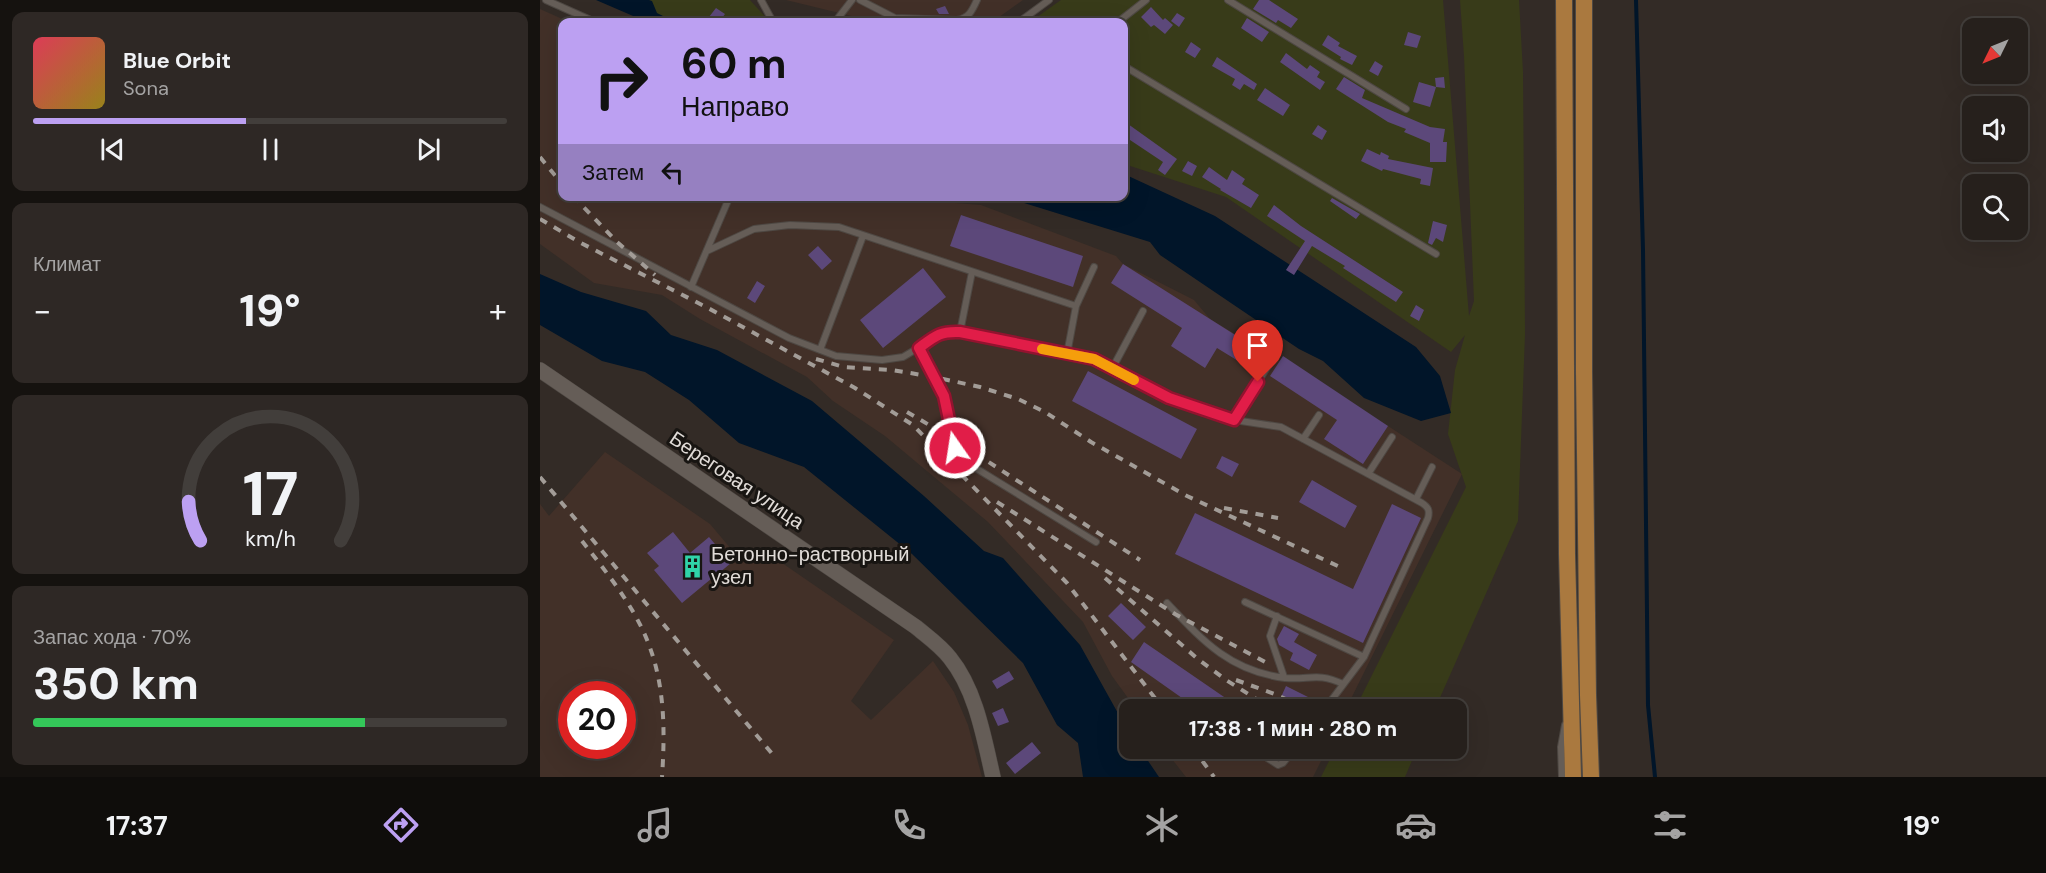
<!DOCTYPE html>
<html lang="ru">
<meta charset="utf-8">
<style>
body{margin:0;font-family:"DM Sans",sans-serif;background:#2e2825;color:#f1f3f6;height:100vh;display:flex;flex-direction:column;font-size:22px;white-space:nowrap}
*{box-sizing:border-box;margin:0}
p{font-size:20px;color:#a4a3a3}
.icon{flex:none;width:33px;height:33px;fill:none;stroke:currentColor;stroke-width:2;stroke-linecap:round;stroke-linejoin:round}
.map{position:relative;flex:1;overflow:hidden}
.side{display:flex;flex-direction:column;gap:12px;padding:12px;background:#15120f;width:540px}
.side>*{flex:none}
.hud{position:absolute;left:18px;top:18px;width:570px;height:183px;border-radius:12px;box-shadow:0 6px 24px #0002,0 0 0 2px #423e3b;background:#bca0f2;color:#111;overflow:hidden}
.needle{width:39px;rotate:227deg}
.tools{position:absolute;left:1422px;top:18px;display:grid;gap:12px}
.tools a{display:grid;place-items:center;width:66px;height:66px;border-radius:12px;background:#26201c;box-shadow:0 6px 24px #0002,0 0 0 2px #423e3b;font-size:30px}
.speed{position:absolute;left:18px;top:681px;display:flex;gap:12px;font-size:30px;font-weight:700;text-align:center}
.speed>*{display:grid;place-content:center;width:78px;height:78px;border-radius:50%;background:#26201c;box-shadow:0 6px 24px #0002,0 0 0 2px #423e3b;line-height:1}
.speed .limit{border:9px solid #d22;background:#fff;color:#111}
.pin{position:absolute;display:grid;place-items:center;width:51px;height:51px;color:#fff;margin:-62px -26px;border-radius:50% 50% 50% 0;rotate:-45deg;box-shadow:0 0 6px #0007}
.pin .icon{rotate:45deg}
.me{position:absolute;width:66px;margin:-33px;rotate:347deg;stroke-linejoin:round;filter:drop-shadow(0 0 4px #0008)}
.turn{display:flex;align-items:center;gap:21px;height:126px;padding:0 24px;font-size:27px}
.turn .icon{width:78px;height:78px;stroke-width:2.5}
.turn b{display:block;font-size:42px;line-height:51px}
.then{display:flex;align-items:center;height:57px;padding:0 24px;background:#0003;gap:12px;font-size:22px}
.big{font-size:45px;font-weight:700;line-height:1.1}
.side .tile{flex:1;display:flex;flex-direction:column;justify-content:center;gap:9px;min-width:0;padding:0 21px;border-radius:12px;background:#2e2825}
.side .dial{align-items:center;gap:0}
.dial svg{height:156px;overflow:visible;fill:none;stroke:#423e3b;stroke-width:7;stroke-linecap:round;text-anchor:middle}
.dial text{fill:#f1f3f6;stroke:none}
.song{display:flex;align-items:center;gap:18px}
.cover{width:72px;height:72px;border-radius:9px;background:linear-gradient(135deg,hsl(350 70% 55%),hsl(50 70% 35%))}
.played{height:6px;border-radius:3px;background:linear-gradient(90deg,#bca0f2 45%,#423e3b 45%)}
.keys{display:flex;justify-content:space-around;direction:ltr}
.heat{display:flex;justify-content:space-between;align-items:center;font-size:33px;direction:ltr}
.charge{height:9px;border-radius:4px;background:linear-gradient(90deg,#34c759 70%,#423e3b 0)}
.trip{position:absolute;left:579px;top:699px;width:348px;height:60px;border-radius:12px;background:#26201c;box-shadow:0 6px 24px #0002,0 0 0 2px #423e3b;font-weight:700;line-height:60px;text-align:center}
.menu{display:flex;height:96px;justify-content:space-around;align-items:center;background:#0f0d0b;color:#a4a3a3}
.menu .icon{width:42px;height:42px}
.menu .current{color:#bca0f2}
.menu b{font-size:27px;color:#f1f3f6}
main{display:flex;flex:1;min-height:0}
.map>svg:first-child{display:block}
</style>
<main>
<section class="side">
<div class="tile">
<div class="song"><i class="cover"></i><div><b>Blue Orbit</b><p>Sona</p></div></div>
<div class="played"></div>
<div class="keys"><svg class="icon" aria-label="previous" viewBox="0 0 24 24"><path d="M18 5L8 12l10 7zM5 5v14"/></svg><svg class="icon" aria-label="pause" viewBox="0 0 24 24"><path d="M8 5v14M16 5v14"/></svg><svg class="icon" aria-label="next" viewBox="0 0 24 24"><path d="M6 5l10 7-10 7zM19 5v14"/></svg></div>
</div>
<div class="tile"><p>Климат</p>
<div class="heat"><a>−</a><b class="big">19°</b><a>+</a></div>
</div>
<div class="tile dial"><svg viewBox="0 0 100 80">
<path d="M14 69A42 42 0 1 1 86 69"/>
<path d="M14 69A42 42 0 0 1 8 49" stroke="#bca0f2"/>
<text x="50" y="56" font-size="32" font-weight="700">17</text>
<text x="50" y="72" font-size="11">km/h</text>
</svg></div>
<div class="tile"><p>Запас хода · 70%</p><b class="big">350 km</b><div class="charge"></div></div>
</section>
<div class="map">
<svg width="1506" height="777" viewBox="0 0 1506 777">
<rect width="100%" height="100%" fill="#332b26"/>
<path fill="#423028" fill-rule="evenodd" d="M246 0H483L455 20 324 19Z
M0 9 29 22H22V196H356L364 199 441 205 576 256 583 264 654 300 670 319 848 426 922 474 806 709H596L572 676 543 622 448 522 345 436 293 401 267 377 160 319 122 295 54 283 0 244Z
M65 452 170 524 197 556 210 549 229 554 354 640 311 701 331 720 393 661 414 692 428 725 442 777H0V504L9 516ZM32 694H82V746H32Z
M624 749H787L773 777H646Z"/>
<path fill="#383b19" d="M86 0H210L230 22H131Z
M521 0H903L929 316 934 301 924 56 920 0H979L983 72 985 334 978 521 895 709H815L926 487 908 434 915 370 925 335 911 352 686 197 584 164V22H490Z
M795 749V748L877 749 865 777H781Z"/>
<path fill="#011529" d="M56 0H109L112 1 117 13 135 22H107Z
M584 174 675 216 876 347 900 376 911 413 881 421 824 398 783 361 759 349 620 255 610 242 465 197 584 196Z
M0 274 41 292 106 311 131 335 177 350 272 401 384 496 444 551 463 558 540 645 589 733 590 748 600 749 619 777H543L538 743 517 725 483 663 372 554 264 467 199 443 149 400 105 372 62 361 0 325Z"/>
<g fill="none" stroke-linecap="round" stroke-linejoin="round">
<path stroke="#011529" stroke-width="4" d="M1096 0 1103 250 1108 705 1115 777"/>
</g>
<path fill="#5c487a" d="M719 0H729L758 19 751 28 738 20 736 23 713 9Z
M405 6 409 14H399L396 9Z
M611 7 623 20 625 18 633 25 625 34 614 25 611 27 601 17Z
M176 8 185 14 179 22H165Z
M637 13 645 18 639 27 631 21Z
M707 18 729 32 722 42 701 28Z
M868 32 881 36 877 48 864 45Z
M788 35 800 43 798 46 817 56 812 65 800 59 801 57 782 45Z
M651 42 661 49 655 58 645 52Z
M746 53 767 69 770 65 780 72 777 77 785 82 780 90 740 62Z
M677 57 717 84 714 90 704 84 700 90 692 85 695 79 672 66Z
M835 61 843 66 838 76 829 71Z
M804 77 825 90 822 98 890 127 905 129 903 142H907L906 162H890V143L864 132 866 129 848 122 796 89Z
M904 77 905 88 896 87 890 107 873 102 879 82 896 87 895 78Z
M725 88 750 105 743 116 717 100Z
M588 124 637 159 625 175 618 170 623 162 584 136V130Z
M778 125 787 131 782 140 772 134Z
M827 149 840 155 841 152 849 156 848 159 893 168 890 186 880 184 881 179 843 169 842 171 821 161Z
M648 161 657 166 652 176 642 171Z
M669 167 687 180 692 170 705 179 702 184 719 195 711 208 680 190 681 189 662 177Z
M792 198 820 214 816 219 790 201Z
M734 205 761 226 863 292 856 302 803 268 805 266 772 246 754 275 746 270 765 241 727 216Z
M421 215 543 256 533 287 410 246Z
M893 221 907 225 903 242 896 238 892 245 888 243Z
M278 246 292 261 282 270 268 255Z
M583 264 719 350 708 367 677 348 665 368 631 346 642 328 571 283Z
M383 268 406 297 343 348 320 320Z
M217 281 225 286 215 303 207 298Z
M876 305 884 310 879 321 870 316Z
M743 356 848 426 823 464 784 439 797 420 730 376Z
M548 371 657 429 641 459 532 401Z
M682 456 699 464 692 477 676 468Z
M772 480 817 506 805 528 759 502Z
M852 504 881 518 823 643 635 554 655 513 813 589Z
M133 532 150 553 169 537 191 563 179 573 181 575 173 582 171 579 142 603 114 570 119 566 107 553Z
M581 603 606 627 593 640 568 616Z
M744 626 759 634 754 642 777 655 769 670 750 660 753 653 739 645 737 639Z
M604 642 687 699 680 710H659L591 662Z
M469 671 474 679 457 689 452 681Z
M746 686 770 698 764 710H745L737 706Z
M463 708 469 722 458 726 452 713Z
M492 742 501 753 475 774 466 763Z"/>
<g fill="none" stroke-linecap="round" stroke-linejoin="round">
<defs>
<path id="service" d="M6 0 55 22
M221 0 233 22
M320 0 355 18 417 20C429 18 432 11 437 0
M688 0 866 109
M295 22 312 0
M479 22 509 0
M578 22 606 0
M584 66 896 254
M0 207 249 338 296 356 342 360 363 357 405 332H420L554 359 629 398 694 420 741 427 882 503C888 507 890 510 888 518L824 657 784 710
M167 251 214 229 250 225 299 227 536 306
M151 287 190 196
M420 332 432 272
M379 348C387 363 396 378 403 394 414 420 405 443 429 464L556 542
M280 350 323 236
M527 354 536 306 554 267
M572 369 603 311
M694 420 730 363
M763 439 779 415
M828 474 852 437
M876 499 892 467
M705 602 824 657
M627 603C663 641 690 671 745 678 771 680 777 672 803 684
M737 616 730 636 744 677
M712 748 738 765 743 763 755 748
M1022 777 1021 747 1025 725"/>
<path id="tertiary" d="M0 370 376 627C388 637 401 646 410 658 436 690 444 738 453 777"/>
<path id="primary" d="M1024 0 1027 554 1033 777
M1044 0V371L1048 695 1051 777"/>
</defs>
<use href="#service" stroke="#4e4843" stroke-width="8"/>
<use href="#tertiary" stroke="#4e4843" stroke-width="16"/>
<use href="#primary" stroke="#4e4843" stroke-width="18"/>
<use href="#service" stroke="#655d57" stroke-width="6"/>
<use href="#tertiary" stroke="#655d57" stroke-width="15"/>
<use href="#primary" stroke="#aa793f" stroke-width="16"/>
<path stroke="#a29c97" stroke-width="4" stroke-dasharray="8 8" stroke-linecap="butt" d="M0 157 22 184
M33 196 76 241 115 275
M0 219 41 243 168 308 315 388 373 425 527 583 624 710
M276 359 304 367 352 370 394 377 440 387 478 399 505 412 551 442 647 496 802 568
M367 412 413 439 600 560
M0 477 234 756
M457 502 635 614 727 663
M684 508 738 518
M42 541C67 573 95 607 109 645 125 687 125 733 122 777
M565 578 659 660 686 680 734 710
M696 680 737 695 762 707
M653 748 674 777"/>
</g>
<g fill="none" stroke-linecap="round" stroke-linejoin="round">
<defs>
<path id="route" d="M415 448 404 396 379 348C395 336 400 331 420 332L554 359 629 398 694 420 718 382"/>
</defs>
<use href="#route" stroke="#92132f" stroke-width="15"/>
<use href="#route" stroke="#e11d48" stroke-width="10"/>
<path stroke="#f59e0b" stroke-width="10" d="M502 349 554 359 594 380"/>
</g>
<defs>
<symbol id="building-bare" viewBox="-9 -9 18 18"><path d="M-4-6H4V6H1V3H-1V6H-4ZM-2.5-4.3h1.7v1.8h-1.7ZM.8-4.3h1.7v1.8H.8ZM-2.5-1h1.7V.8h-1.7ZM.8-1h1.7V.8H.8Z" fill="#30d4a9" stroke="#181512" stroke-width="2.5" paint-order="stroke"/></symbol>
</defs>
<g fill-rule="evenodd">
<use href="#building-bare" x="136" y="550" width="33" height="33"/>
</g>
<g text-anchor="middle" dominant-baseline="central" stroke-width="6" stroke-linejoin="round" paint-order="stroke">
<g font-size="20" fill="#e1dcd8" stroke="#181512">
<text transform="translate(197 480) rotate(34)">Береговая улица</text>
</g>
<g font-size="20" fill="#e1dcd8" stroke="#181512" text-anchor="start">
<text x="171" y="554">Бетонно-растворный<tspan x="171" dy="23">узел</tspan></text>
</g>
</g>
</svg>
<div class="tools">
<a><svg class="needle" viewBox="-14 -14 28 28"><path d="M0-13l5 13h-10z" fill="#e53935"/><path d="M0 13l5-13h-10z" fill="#a4a3a3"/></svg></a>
<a><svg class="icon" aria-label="sound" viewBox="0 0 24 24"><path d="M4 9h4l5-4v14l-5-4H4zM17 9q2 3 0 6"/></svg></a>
<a><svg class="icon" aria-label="search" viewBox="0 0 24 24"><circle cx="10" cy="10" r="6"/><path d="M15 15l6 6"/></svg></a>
</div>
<div class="speed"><div class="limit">20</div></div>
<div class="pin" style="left:718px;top:382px;background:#d93025"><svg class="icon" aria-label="arrive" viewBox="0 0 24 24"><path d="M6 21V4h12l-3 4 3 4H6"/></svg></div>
<svg class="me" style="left:415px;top:448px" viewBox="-20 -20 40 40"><circle r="17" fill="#e11d48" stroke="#fff" stroke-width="3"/><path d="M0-11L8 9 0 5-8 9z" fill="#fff"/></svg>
<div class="trip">17:38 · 1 мин · 280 m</div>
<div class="hud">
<div class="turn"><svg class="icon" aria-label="right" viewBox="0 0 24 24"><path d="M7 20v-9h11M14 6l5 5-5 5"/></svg><div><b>60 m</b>Направо</div></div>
<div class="then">Затем<svg class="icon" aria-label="left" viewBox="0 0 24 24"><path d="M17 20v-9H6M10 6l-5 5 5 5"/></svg></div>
</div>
</div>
</main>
<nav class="menu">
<b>17:37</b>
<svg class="icon current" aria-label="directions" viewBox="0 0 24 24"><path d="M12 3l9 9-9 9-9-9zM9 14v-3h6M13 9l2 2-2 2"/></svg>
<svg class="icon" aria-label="music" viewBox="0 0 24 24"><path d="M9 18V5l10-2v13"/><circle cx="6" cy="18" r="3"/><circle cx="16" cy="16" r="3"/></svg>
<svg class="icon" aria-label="phone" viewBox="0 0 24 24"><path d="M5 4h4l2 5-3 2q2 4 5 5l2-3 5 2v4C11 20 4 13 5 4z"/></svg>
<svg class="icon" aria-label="climate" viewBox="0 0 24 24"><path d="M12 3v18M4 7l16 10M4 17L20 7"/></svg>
<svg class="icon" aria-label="car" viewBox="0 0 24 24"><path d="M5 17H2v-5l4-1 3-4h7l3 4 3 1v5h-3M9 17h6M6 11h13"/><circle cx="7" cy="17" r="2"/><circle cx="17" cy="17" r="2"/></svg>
<svg class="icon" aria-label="filters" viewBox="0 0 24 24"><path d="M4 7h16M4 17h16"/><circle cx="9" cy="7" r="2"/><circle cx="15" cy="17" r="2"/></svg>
<b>19°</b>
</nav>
